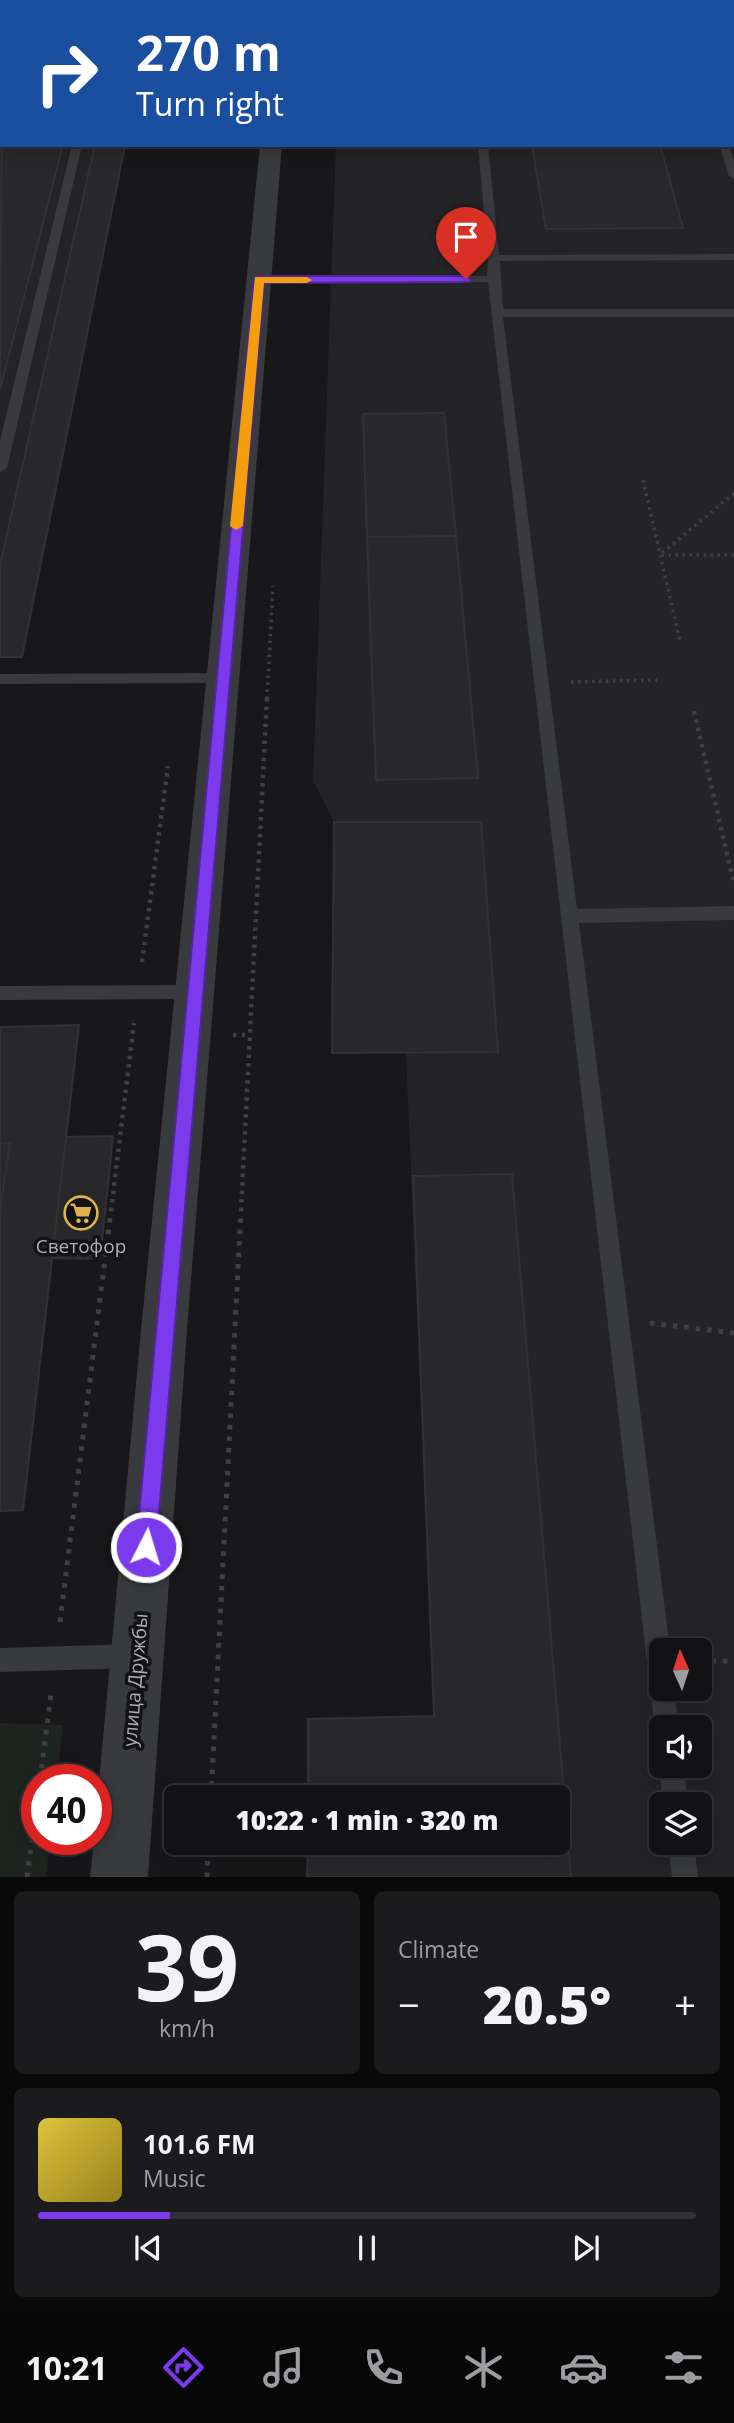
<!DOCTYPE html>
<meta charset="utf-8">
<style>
body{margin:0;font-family:"Open Sans",sans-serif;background:#1b1a1c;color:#f1f3f6;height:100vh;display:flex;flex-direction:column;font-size:26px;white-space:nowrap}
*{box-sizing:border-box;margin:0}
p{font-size:23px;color:#9c9da0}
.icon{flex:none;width:38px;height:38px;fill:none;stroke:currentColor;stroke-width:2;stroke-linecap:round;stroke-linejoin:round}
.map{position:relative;height:1877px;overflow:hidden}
.sheet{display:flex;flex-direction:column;gap:14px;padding:14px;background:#0a090a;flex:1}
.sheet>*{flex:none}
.guide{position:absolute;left:0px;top:0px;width:735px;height:147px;box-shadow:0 4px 18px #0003,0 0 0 2px #313133;background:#1a4fa0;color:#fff;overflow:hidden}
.needle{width:46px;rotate:357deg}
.controls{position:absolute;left:649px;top:1638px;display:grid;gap:14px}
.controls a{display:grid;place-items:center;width:63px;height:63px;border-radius:10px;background:#121113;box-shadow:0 4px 18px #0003,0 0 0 2px #313133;font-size:35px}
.speed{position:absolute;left:21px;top:1764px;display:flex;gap:14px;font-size:35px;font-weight:700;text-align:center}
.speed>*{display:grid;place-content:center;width:91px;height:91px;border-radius:50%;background:#121113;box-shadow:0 4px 18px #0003,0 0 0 2px #313133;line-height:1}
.speed .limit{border:10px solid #d22;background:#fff;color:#111}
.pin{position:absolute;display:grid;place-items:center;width:60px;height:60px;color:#fff;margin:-72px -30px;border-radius:50% 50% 50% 0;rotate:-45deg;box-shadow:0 0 7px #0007}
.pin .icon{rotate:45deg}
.me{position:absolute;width:77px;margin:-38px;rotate:5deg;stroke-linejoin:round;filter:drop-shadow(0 0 5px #0008)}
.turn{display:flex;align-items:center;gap:24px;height:147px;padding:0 21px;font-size:32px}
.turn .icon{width:91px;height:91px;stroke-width:2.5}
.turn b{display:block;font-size:49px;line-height:60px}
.big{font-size:52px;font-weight:800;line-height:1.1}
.sheet .widget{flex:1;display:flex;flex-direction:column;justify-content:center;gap:10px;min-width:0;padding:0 24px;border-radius:10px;background:#1b1a1c}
.sheet .dial{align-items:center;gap:0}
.dial b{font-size:91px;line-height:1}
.song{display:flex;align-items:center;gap:21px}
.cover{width:84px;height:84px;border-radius:10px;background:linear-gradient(135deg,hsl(50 70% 55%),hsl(50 70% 35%))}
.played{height:7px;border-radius:4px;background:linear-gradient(90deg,#7c3aed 20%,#313133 20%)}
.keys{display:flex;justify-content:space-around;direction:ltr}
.heat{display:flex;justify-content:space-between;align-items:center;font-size:38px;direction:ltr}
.sheet .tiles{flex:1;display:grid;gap:14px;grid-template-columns:1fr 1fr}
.widget:last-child{grid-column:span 2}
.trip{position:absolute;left:164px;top:1785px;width:406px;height:70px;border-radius:10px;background:#121113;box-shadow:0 4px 18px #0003,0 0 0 2px #313133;font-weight:800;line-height:70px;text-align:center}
.tab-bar{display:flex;height:112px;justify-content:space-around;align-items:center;background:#070708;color:#9c9da0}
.tab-bar .icon{width:49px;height:49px}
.tab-bar .active{color:#7c3aed}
.tab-bar b{font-size:32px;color:#f1f3f6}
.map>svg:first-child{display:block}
</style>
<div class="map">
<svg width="734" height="1877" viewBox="0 0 734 1877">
<rect width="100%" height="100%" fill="#181719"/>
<path fill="#242426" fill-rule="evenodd" d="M0 0H155L2 2V145H125L22 657H0Z
M341 0H734V1877H307L308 1843H558V1797H308V1719L434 1716 406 1053H332L334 822 313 781 336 145H733V2ZM662 1650H700V1689H662ZM662 1727H700V1766H662ZM662 1804H700V1843H662Z"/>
<path fill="#1e241f" d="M0 1723 63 1725 57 1780H37V1839H50L46 1877H0Z"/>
<path fill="#28282a" stroke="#323235" stroke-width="2" d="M30 0H100L30 2Z
M536 0H602L603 2H536Z
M2 88V145H63L0 390Z
M95 145H125L22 657H0V565Z
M532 145H660L683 228 546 229Z
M444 413 456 536 367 537 363 414Z
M456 536 478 778 376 780 367 537Z
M334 822H481L498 1052 332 1053Z
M79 1025 23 1510 0 1511V1211L10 1143H0V1027Z
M113 1136 100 1259 52 1258 66 1137Z
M0 1143H10L0 1211Z
M512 1174 571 1877H307L308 1843H558V1797H308V1719L434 1716 413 1176Z"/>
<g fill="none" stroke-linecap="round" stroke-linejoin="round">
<path stroke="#3f4045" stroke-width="3.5" stroke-dasharray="2.5 4.5" stroke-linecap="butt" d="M643 480 680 641
M734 493 660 555H734
M571 682 661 680
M267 699 273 586"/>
<path stroke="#3f4045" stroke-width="4.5" stroke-dasharray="3.5 5" stroke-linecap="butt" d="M694 711 734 884
M142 962 168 766
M233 1035H250
M111 1211 134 1023
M241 1211 267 697"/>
<path stroke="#3f4045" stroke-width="5" stroke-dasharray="4.5 7" stroke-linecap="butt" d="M650 1323 734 1333
M60 1622 111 1210
M700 1661H734
M40 1780 51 1694
M211 1797 241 1210
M27 1877 37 1803
M207 1877 208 1843"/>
<path fill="#393a3e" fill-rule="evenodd" d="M12 0H22V2H12Z
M106 0H116V2H106Z
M465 0H475V2H465Z
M673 0H683V2H673Z
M2 44V54L0 55V45Z
M72 145H82L7 468 0 472V441Z
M478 145H488L499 255 734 254V260L500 261 503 309H734V317H503L577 909 734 906V920L579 923 670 1650H662V1689H674L679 1727H662V1737L655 1727 650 1689 488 282H259L253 279 259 276H487L488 258Z
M719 145H729L734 160V179L729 176Z
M223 673 231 678 223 683 0 684V674Z
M194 985 200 987 203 992 200 997 194 999 0 1000V986Z
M134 1644 142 1648 146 1656 142 1664 134 1668 0 1672V1648Z
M662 1759V1766H683L689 1804H663L659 1766Z
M668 1843H694L698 1877H672Z"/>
<path fill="#393a3e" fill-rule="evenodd" d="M274 0H294V2H274Z
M260 145H282L187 1330 148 1877H90L94 1839H96V1814L141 1330Z"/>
</g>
<path fill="#7c3aed" stroke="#51269a" stroke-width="2" d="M466 276 471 279 470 282 264 283 156 1547 153 1554 146 1557 139 1554 136 1547 254 279 259 276Z"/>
<path fill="#f59e0b" d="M255 277H307L312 280 307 283H264L243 526 236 530 230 526Z"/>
<defs>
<symbol id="supermarket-ring" viewBox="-11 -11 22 22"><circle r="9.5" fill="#131214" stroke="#e0b249" stroke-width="1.5"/><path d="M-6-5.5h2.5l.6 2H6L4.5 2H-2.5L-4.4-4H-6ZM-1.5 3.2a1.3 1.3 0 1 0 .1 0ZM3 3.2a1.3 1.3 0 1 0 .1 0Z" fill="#e0b249"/></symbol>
</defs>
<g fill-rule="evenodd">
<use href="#supermarket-ring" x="62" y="1194" width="38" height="38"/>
</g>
<g text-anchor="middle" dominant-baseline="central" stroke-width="7" stroke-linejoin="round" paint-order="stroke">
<g font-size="19" fill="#abafb8" stroke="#131214">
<text x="81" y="1246">Светофор</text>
</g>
<g font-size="19" fill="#abafb8" stroke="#131214">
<text transform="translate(135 1680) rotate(-85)">улица Дружбы</text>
</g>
</g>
</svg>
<div class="controls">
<a><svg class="needle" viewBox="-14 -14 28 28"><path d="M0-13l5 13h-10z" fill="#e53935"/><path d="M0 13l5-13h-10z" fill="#9c9da0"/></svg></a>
<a><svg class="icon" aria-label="sound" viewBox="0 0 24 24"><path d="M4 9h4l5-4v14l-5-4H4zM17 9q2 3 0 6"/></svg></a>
<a><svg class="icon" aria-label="layers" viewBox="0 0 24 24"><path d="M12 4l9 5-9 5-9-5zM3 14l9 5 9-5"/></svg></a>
</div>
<div class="speed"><div class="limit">40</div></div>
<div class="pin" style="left:466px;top:279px;background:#d93025"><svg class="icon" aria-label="arrive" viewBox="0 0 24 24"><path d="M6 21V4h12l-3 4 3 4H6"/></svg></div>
<svg class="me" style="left:146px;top:1547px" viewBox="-20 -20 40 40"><circle r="17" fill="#7c3aed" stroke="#fff" stroke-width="3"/><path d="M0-11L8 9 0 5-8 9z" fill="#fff"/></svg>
<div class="trip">10:22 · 1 min · 320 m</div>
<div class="guide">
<div class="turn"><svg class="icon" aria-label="right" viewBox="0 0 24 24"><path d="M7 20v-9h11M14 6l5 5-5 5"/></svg><div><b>270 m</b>Turn right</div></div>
</div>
</div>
<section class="sheet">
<div class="tiles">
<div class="widget dial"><b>39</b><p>km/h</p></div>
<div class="widget"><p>Climate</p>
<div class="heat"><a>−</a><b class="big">20.5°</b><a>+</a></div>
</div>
<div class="widget">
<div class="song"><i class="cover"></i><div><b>101.6 FM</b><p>Music</p></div></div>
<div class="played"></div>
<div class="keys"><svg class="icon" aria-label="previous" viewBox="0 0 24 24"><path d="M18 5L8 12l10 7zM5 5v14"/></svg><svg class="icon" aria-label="pause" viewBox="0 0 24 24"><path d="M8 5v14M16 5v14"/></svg><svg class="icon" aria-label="next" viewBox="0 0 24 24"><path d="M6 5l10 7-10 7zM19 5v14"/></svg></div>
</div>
</div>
</section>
<nav class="tab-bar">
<b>10:21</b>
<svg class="icon active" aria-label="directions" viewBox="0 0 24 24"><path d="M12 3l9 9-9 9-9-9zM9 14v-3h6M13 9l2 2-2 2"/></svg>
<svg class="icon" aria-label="music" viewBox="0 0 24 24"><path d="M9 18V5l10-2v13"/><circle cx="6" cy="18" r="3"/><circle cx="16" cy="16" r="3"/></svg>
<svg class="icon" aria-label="phone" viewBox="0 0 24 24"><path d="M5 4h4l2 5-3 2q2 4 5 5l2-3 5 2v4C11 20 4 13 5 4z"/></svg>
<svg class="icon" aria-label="climate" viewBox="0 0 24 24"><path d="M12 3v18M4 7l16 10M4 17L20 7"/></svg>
<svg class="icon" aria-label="car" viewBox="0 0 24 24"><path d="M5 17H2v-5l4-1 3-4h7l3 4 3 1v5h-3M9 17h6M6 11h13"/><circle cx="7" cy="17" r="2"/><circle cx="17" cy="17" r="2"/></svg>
<svg class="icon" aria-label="filters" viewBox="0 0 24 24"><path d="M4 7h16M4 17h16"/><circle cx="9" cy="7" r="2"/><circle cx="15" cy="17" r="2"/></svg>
</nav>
